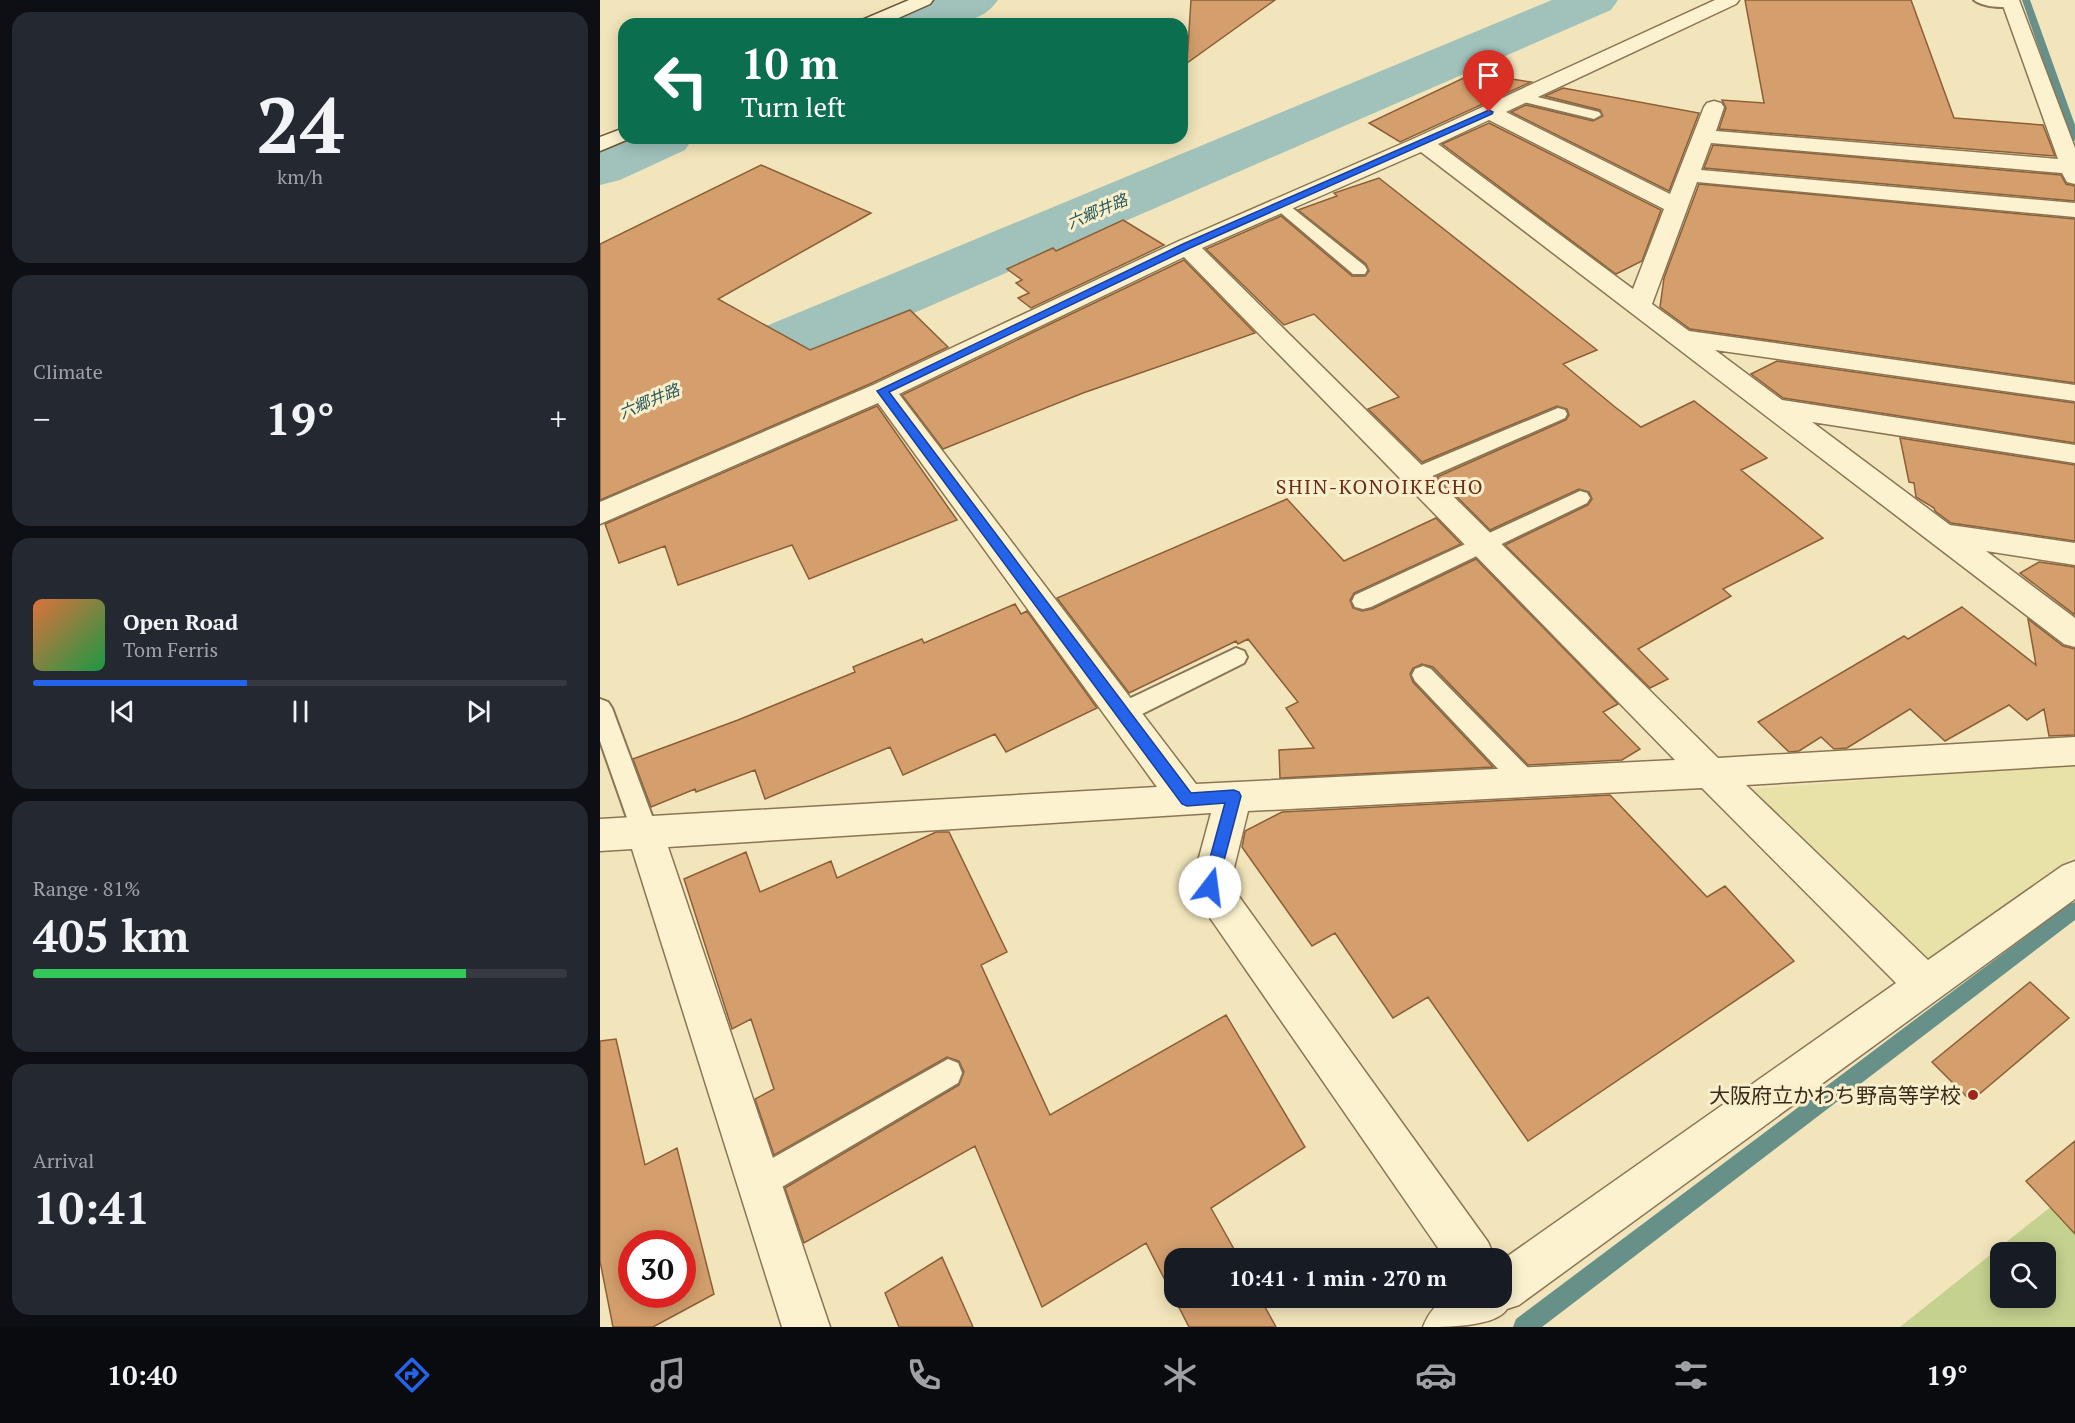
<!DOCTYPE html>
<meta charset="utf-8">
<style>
body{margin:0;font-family:"PT Serif","Noto Sans JP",serif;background:#242831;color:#f1f3f6;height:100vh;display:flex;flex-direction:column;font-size:22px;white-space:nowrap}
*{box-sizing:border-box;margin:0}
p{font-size:20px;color:#9ea1a6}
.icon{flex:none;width:33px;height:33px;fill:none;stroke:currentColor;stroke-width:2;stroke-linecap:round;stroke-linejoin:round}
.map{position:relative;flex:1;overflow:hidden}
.drawer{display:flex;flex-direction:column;gap:12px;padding:12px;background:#0d0f14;width:600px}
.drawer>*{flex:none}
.hud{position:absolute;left:18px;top:18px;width:570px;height:126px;border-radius:18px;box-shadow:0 3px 15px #0003;background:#0b6e4f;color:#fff;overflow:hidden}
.fabs{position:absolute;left:1390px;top:1242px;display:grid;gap:12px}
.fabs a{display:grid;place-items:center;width:66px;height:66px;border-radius:12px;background:#171b24;box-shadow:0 3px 15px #0003;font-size:30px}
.speed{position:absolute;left:18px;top:1230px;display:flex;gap:12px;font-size:30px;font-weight:700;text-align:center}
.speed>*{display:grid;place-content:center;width:78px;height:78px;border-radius:50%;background:#171b24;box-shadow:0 3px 15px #0003;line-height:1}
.speed .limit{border:9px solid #d22;background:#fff;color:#111}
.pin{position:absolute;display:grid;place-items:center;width:51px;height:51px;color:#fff;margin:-62px -26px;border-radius:50% 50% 50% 0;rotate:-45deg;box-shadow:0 0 6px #0007}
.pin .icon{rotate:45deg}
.me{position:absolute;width:66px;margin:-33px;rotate:15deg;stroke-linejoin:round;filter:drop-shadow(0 0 4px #0008)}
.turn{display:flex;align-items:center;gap:21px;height:126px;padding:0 24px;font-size:27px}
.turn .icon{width:78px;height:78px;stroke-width:2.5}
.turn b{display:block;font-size:42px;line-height:51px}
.big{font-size:45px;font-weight:800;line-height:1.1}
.drawer .card{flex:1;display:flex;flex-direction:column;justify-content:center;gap:9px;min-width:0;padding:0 21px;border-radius:18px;background:#242831}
.drawer .dial{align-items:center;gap:0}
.dial b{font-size:78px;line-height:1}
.song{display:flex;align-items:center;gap:18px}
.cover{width:72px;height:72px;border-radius:9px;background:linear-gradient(135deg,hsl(20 70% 55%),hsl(140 70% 35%))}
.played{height:6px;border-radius:3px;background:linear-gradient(90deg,#2563eb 40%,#363941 40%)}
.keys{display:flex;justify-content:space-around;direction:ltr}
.heat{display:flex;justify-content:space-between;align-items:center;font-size:33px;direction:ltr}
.charge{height:9px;border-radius:4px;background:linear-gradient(90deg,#34c759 81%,#363941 0)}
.trip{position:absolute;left:564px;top:1248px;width:348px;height:60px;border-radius:18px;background:#171b24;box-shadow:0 3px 15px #0003;font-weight:800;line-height:60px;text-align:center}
.menu{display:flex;height:96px;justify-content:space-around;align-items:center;background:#090b0e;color:#9ea1a6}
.menu .icon{width:42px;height:42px}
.menu .current{color:#2563eb}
.menu b{font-size:27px;color:#f1f3f6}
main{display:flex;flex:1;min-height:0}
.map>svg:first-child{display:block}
</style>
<main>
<section class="drawer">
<div class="card dial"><b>24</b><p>km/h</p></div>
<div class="card"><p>Climate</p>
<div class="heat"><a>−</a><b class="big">19°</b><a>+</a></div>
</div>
<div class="card">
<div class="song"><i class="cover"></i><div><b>Open Road</b><p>Tom Ferris</p></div></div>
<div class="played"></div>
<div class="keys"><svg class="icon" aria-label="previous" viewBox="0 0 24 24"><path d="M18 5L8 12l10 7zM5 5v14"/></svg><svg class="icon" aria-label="pause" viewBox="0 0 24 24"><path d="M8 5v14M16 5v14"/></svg><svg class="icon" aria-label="next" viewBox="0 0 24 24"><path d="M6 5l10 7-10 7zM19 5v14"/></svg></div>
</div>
<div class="card"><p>Range · 81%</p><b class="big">405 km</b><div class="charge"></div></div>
<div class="card"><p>Arrival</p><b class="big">10:41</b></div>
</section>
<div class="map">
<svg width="1475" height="1327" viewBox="0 0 1475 1327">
<rect width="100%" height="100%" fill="#f2e5bb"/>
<path fill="#e8e2a8" d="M1475 765V856L1326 962 1152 789Z"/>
<path fill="#c4d18f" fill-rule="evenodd" d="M1468 1193 1475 1200V1327H1300ZM1401 1252H1446V1298H1401Z"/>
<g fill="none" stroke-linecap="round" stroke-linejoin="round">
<path fill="#679089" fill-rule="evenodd" d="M1422 0H1430L1475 125V141L1470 138Z
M1475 902V920L942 1327H913L916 1319 1469 904Z"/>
<path fill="#a0c2bb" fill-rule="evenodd" d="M334 0H398C376 32 329 24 295 24L303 14Z
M952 0H1018L1011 10 26 438 0 445V395Z
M24 136V138H93L85 150 20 180 0 185V146Z"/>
</g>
<path fill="#d49f6d" stroke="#8c5f37" stroke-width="1.5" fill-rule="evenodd" d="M591 0H675L587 63Z
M1145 0H1311L1354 118 1443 125 1455 156 1119 129 1126 108 1122 100 1164 103Z
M874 73 931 82 800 142 769 123Z
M963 88 1099 113 1069 191 911 112 926 105 993 121 1003 116 1000 110 945 96Z
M889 123 1061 210 1042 261 1016 274 842 144Z
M1113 145 1461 175 1466 184 1475 186V201L1104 168Z
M161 165 271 213 118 299 210 350 310 310 348 347 272 383 0 500V244Z
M779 178 997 350 963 364 1015 407 1041 427 1094 401 1167 458 1141 470 1223 538 1123 589 1131 596 1038 649 1068 679 1050 688 905 545 988 505 992 499 989 492 979 489 890 530 837 477 966 420 969 415 967 409 957 406 822 462 768 409 799 397 714 314 684 325 606 249 681 216 752 276H765L769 271 766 264 698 210 737 196 734 193Z
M1099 184 1475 219V383L1090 329 1060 307 1064 278Z
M523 220 564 245 431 308 418 298 429 293 416 283 422 280 407 269 453 248 456 251Z
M584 260 655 333 483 393 343 449 302 395Z
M1177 361 1475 403V443L1183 398 1151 374Z
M277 406 357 520 209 579 192 545 78 585 65 546 19 563 5 524Z
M1300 438 1475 465V541L1351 523 1335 511 1334 508 1316 497 1314 483 1309 482Z
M687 499 744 561 836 518 861 544 754 593 750 600 753 608 762 611 772 609 876 559 1018 704 1003 712 1040 749 1022 760 928 765 833 667 822 664 813 668 810 674 813 682 893 767 680 778 679 750 714 748 686 708 698 702 648 639 638 644 636 641 529 693 457 598Z
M1439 562 1475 567V615L1420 573Z
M415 604 421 614 427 611 497 708 406 752 395 734 303 775 290 747 165 799 155 770 96 792 95 789 51 807 33 759 138 720 255 672 253 667 322 639 324 643Z
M1362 607 1436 665 1428 619 1463 646 1475 649V735L1449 736 1444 709 1427 720 1409 705 1345 741 1310 709 1247 748 1234 749 1221 737 1199 751 1189 752 1158 722 1304 636 1308 639Z
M1010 795 1107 897 1125 886 1194 961 928 1141 828 997 793 1018 735 933 712 946 642 847 645 831 682 812Z
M336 832H349L407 952 381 965 450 1115 626 1015 705 1147 611 1208 639 1258H574V1298H660L676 1327H589L546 1243 442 1307 375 1146 204 1243 185 1188 359 1085 364 1072 359 1061 347 1057 174 1155 155 1099 174 1089 151 1019 132 1029 84 879 146 852 160 892 231 861 237 878Z
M1430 982 1469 1018 1371 1101 1332 1062Z
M16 1039 45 1165 77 1148 114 1294 53 1327H13L0 1261V1041ZM32 1244H82V1294H32Z
M1475 1141V1234L1426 1181Z
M342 1257 373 1327H299L285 1293Z"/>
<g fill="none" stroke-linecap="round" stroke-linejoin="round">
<defs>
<path id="service" d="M1374 0H1414L1417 3C1409 10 1382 7 1374 0Z
M921 93 999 112 1001 115 994 119 916 100 914 97Z
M680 200 685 202 765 266 767 270 765 274H753L675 208 672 205Z
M958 408 965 410 967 414 965 418 821 481 814 483 807 481 804 476 807 471Z
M980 491 987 493 990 498 987 503 771 607 763 609 755 607 752 601 755 595Z
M636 648 644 651 647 657 644 663 530 720 522 722 514 720 510 713 514 706Z
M823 666 831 669 935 775 938 782 935 789 926 792 917 789 815 681 812 675 815 669Z
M0 699 8 702 12 708 58 832 54 840 45 843 36 840 32 832 0 741Z
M348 1059 358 1063 362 1073 358 1083 170 1194 159 1198 148 1194 144 1183 148 1172Z"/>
<path id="minor" d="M1115 0H1139L1136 4 906 112 1070 194 1104 107 1107 103 1114 101 1121 103 1124 107 1116 131 1458 159 1401 0H1419L1475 148V184L1467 182 1462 173 1111 143 1101 170 1475 203V217L1097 182 1052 304 1089 331 1475 385V401L1115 350 1182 400 1475 445V463L1212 422 1350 525 1475 543V565L1386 551 1475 618V647L1464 644 821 152 602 248 1118 758 1475 737V765L1146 785 1328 960 1462 866 1475 861V899L919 1305 907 1309C896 1327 846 1327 823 1327 839 1287 865 1298 902 1298V1260L1296 983 1102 788 648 811 630 884 888 1242 895 1258H845L597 899 591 887 611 813 68 847 230 1327H182L32 849 0 851V819L557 787 278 403 0 524V502L273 385 579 241 815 138ZM889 120 1064 209 1033 289 838 144ZM584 257 1075 760 596 784 299 394Z"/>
<path id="secondary" d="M309 0H333L330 4 285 24H260L262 20Z
M24 128V138H31L0 151V137Z"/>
</defs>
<use href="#service" stroke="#8b7554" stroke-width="4"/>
<use href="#minor" stroke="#8b7554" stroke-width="3"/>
<use href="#secondary" stroke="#6c5637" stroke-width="3"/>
<use href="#service" fill="#fcf2cf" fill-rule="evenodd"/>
<use href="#minor" fill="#fcf2cf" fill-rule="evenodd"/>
<use href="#secondary" fill="#fcf2cf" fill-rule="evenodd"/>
</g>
<path fill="#2563eb" stroke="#184099" stroke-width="1.5" d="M889 110 893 112 892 114 590 248 289 392 591 793 634 790 639 792 641 796 617 887 615 892 610 894 604 892 602 887 625 803 587 806 582 804 277 391 583 244Z"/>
<circle fill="#9f261e" stroke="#f9efcc" stroke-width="2" cx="1373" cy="1095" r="6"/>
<g text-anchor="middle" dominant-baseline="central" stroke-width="6" stroke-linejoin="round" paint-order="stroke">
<g font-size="16" font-style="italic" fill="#28595a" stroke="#f9efcc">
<text transform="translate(497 211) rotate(-23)">六郷井路</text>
<text transform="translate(49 401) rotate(-23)">六郷井路</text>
</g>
<g font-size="20" letter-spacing="1.5" fill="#692d15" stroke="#f9efcc">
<text x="780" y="486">SHIN-KONOIKECHO</text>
</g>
<g font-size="21" fill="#382b1a" stroke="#f9efcc" text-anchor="end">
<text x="1361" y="1095">大阪府立かわち野高等学校</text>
</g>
</g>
</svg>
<div class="fabs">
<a><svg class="icon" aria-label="search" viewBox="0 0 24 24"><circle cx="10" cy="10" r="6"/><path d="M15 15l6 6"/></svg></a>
</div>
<div class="speed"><div class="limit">30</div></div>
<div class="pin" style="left:889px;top:112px;background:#d93025"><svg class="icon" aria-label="arrive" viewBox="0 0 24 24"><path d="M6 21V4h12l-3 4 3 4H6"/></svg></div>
<svg class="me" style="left:610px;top:887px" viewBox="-20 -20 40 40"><circle r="19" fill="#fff"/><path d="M0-13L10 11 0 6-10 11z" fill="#2563eb"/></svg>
<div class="trip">10:41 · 1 min · 270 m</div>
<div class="hud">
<div class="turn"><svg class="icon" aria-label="left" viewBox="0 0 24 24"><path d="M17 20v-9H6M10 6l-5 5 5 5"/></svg><div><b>10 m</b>Turn left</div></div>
</div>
</div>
</main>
<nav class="menu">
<b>10:40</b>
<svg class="icon current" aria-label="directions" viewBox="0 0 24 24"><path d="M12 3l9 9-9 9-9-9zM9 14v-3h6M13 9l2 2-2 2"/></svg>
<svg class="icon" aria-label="music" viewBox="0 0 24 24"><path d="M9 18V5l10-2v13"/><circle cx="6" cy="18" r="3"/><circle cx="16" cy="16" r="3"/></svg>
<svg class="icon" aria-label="phone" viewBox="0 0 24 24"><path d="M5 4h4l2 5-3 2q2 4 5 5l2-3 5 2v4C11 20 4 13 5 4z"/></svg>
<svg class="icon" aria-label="climate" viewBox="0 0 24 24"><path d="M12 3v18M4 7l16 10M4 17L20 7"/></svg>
<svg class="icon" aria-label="car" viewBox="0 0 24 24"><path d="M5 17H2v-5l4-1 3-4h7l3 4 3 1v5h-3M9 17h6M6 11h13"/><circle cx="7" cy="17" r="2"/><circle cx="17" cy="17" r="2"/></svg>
<svg class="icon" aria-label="filters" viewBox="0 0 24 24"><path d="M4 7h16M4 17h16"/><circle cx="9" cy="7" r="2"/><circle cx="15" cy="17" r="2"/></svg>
<b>19°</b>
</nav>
